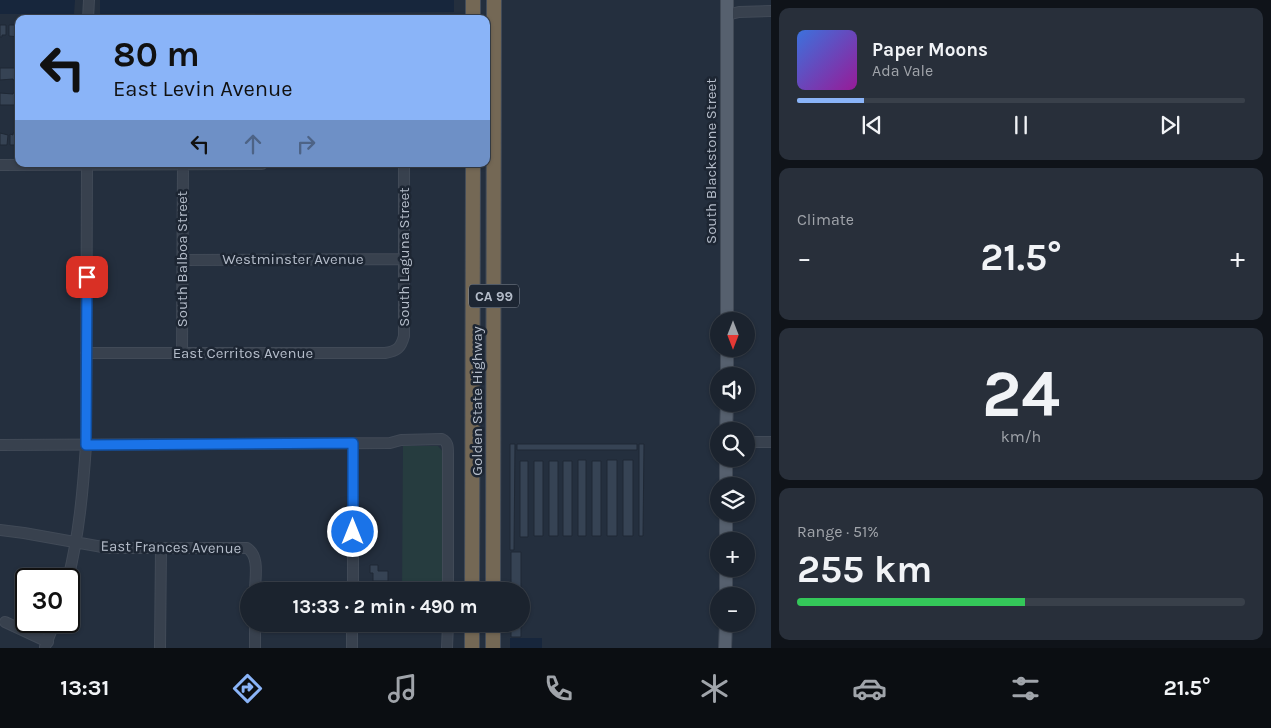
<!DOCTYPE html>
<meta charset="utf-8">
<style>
body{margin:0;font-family:Karla,sans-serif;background:#282f3a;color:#f1f3f6;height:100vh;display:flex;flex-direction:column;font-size:19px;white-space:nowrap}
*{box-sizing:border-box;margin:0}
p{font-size:16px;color:#a0a4aa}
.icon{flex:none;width:28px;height:28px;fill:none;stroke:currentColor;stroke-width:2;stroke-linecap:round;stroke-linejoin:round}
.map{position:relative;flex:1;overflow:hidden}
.sheet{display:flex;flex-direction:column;gap:8px;padding:8px;background:#0f1319;width:500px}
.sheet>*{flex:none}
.banner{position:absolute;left:15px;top:15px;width:475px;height:152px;border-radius:10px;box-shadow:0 1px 4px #0004,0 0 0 1px #39404a;background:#8ab4f8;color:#111;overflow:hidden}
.needle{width:32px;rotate:180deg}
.tools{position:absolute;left:710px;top:312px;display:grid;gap:10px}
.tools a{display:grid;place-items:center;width:45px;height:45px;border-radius:50%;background:#1b232e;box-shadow:0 1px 4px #0004,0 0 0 1px #39404a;font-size:25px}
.speed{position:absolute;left:15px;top:568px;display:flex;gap:10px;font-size:25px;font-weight:700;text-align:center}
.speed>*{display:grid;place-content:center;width:65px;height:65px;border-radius:50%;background:#1b232e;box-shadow:0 1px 4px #0004,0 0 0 1px #39404a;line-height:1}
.speed .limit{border:2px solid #111;border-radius:8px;background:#fff;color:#111}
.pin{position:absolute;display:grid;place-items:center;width:42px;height:42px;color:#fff;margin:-21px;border-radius:10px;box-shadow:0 2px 8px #0006}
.me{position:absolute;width:55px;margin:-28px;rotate:0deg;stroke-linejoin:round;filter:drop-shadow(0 0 4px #0008)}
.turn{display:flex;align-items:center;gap:18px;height:105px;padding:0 15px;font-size:22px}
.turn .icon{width:65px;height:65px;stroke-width:2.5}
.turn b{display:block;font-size:35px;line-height:42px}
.lanes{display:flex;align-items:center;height:48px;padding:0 15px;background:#0003;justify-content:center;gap:25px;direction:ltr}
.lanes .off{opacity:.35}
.big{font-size:38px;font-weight:700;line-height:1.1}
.sheet .widget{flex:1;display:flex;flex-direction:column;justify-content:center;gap:8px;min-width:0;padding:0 18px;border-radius:10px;background:#282f3a}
.sheet .dial{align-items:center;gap:0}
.dial b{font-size:65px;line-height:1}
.song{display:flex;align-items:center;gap:15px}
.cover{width:60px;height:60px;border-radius:8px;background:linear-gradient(135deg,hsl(220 70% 55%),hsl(300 70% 35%))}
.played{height:5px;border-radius:2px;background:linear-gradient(90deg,#8ab4f8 15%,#39404a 15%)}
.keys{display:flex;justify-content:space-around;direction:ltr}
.heat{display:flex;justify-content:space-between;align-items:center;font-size:28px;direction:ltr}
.charge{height:8px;border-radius:4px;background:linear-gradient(90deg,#34c759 51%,#39404a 0)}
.trip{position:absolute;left:240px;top:582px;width:290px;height:50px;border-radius:25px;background:#1b232e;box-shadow:0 1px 4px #0004,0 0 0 1px #39404a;font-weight:700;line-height:50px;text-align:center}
.tabs{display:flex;height:80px;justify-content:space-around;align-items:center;background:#0b0e12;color:#a0a4aa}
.tabs .icon{width:35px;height:35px}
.tabs .active{color:#8ab4f8}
.tabs b{font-size:22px;color:#f1f3f6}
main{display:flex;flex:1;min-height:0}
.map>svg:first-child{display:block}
</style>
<main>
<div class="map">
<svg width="771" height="648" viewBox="0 0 771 648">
<rect width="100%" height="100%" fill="#242f3e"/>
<path fill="#263c3f" d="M403 446H438L444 453 443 591H402Z"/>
<path fill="#17263c" d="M0 0H75L74 14H0Z
M100 0H454V12L100 14Z
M510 638H542V648H510Z"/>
<path fill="#364354" stroke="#1f2835" d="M0 25H6V35H2V37H0Z
M9 25H19V37L9 36Z
M0 68H19V80H13V79L0 80Z
M0 93 13 94V93H19V105H0Z
M0 133 8 135 7 145H0Z
M13 133H19V145H10V134L13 135Z
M510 444H515L514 550H510Z
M517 444H637V450H517Z
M639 444H644L643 536H639Z
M578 460H586V536H578Z
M607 460H617V536H607Z
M623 460H633V536H623Z
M520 461H528V537H520Z
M534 461H543V536H534Z
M549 461H558V536H549Z
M563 461H572V536H563Z
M592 461H601V536H592Z
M511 552H521V637H511V624H521V591H511Z
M370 565H378V571H388V581H373V573H370Z"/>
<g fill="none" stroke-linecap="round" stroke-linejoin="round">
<defs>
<path id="minor" d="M727 15 739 12 771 11
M88 19 89 0
M0 165 262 164
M182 260 403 259
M86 353H385C397 351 401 348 404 336V164
M182 353 183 164
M746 442H771
M0 445 390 443 401 440 442 439C448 442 448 447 448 453V591
M0 530 24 533 108 548H247C260 556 255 578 255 591
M68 579C79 535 83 490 86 445L87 164
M353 591V443
M5 622 48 642
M45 647 55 621
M160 648 161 549
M255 648V624
M352 648V624
M447 648 448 624"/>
<path id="major" d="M727 321V0
M727 376V349
M726 431 727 404
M726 486V459
M726 541V514
M726 596V569
M725 648 726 624"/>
<path id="highway" d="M473 19V0
M472 591 473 164
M493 591 494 0
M472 648V624
M493 648V624"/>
</defs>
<use href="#minor" stroke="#414a57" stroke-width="12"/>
<use href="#major" stroke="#414a57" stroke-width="14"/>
<use href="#highway" stroke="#434c59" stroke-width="16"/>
<use href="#minor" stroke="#38414e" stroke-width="10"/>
<use href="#major" stroke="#56606e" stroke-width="12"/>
<use href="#highway" stroke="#746855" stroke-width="14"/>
</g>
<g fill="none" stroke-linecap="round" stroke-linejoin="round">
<defs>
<path id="route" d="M87 277 86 445 353 443V532"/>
</defs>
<use href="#route" stroke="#114b97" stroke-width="12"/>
<use href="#route" stroke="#1a73e8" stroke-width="9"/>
</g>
<g text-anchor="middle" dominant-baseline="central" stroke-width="5" stroke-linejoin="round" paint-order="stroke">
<rect fill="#1d2633" stroke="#878f9c" stroke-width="1" x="469" y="284.5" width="50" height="23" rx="4"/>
<g font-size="14" font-weight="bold" fill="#b4bcc9">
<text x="494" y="296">CA 99</text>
</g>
<g font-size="15" fill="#b4bcc9" stroke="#1d2633">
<text transform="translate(711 161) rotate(-90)">South Blackstone Street</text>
<text transform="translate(404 257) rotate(-90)">South Laguna Street</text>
<text transform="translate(182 259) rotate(-90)">South Balboa Street</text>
<text x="293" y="259">Westminster Avenue</text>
<text x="243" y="353">East Cerritos Avenue</text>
<text transform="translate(477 401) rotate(-90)">Golden State Highway</text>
<text transform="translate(171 547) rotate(1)">East Frances Avenue</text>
</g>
</g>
</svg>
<div class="tools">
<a><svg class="needle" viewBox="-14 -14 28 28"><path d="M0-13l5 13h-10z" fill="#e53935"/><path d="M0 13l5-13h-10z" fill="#a0a4aa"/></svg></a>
<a><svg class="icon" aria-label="sound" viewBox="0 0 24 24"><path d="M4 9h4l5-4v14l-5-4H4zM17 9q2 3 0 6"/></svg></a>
<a><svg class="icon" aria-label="search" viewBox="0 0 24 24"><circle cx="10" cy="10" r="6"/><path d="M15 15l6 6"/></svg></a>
<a><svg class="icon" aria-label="layers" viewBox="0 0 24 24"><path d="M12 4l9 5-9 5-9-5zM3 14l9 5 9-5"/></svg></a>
<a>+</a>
<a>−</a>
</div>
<div class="speed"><div class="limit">30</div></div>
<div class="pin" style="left:87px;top:277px;background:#d93025"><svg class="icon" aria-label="arrive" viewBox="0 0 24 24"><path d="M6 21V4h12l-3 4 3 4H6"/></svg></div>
<svg class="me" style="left:353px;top:532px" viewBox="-20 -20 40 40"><circle r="17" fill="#1a73e8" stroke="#fff" stroke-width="3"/><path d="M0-11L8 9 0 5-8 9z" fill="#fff"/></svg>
<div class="trip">13:33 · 2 min · 490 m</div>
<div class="banner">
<div class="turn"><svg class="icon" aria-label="left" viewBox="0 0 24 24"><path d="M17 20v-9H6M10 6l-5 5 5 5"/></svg><div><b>80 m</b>East Levin Avenue</div></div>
<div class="lanes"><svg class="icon" aria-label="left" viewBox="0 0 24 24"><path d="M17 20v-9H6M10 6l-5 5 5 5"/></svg><svg class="icon off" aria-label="ahead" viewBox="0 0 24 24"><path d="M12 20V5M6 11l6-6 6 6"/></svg><svg class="icon off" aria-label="right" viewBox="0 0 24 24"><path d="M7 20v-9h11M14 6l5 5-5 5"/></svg></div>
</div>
</div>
<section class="sheet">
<div class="widget">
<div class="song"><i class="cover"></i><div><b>Paper Moons</b><p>Ada Vale</p></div></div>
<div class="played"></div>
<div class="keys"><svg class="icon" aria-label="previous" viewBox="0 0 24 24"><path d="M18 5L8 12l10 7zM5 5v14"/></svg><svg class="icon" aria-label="pause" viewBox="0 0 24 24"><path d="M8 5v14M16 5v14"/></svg><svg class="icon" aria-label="next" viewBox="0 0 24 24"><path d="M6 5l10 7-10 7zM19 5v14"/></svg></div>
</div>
<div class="widget"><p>Climate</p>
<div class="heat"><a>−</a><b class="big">21.5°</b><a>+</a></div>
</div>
<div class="widget dial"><b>24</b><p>km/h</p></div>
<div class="widget"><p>Range · 51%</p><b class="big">255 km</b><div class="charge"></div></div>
</section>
</main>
<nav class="tabs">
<b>13:31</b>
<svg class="icon active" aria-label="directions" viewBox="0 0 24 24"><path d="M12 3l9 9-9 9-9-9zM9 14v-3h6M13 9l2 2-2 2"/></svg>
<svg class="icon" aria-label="music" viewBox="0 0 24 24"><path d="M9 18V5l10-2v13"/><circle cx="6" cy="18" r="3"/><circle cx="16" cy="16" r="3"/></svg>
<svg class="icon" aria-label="phone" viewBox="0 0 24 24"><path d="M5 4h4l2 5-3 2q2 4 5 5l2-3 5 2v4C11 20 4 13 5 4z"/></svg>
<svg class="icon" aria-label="climate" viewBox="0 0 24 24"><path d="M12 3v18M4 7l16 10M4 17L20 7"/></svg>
<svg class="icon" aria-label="car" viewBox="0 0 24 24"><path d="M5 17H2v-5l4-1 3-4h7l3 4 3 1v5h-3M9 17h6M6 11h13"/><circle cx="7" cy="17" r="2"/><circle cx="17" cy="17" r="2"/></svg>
<svg class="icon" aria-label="filters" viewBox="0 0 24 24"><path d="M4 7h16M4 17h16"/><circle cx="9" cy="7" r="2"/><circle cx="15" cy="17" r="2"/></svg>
<b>21.5°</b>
</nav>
